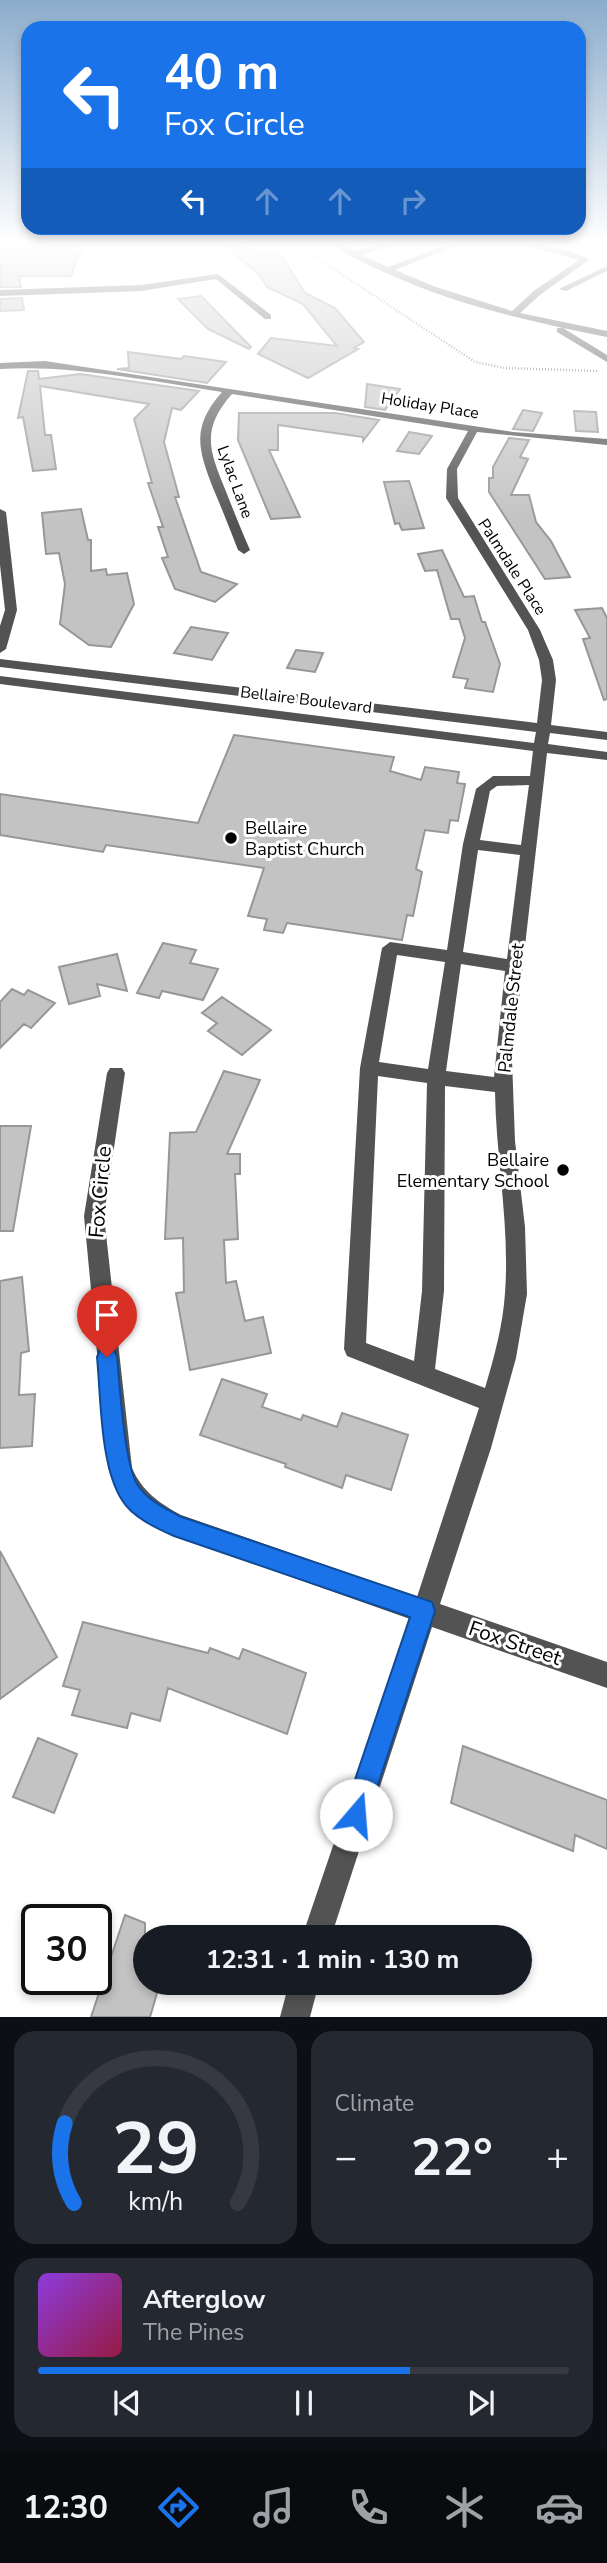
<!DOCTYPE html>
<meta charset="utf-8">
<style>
body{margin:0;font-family:"Nunito Sans",sans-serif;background:#242831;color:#f1f3f6;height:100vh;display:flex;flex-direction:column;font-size:26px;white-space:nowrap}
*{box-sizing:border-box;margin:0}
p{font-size:23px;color:#9ea1a6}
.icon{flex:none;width:38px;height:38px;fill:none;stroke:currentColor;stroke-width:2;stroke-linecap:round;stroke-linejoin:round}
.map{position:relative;height:2017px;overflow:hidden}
.details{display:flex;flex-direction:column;gap:14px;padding:14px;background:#0d0f14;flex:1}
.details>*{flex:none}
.hud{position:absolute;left:21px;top:21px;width:565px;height:214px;border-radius:21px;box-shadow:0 4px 10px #0003;background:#1a73e8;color:#fff;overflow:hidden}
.speed{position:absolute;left:21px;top:1904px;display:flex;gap:14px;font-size:35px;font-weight:700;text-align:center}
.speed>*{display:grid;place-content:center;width:91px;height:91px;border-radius:50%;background:#171b24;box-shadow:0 4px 10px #0003;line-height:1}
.speed .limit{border:4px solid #111;border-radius:10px;background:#fff;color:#111}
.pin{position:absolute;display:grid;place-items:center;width:60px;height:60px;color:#fff;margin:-72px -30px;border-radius:50% 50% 50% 0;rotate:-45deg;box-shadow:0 0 7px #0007}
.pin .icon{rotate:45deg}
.me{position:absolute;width:77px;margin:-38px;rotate:18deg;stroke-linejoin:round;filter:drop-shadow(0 0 5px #0008)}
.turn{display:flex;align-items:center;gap:24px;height:147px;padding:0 28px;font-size:32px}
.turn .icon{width:91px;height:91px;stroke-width:2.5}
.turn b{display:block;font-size:49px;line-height:60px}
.lanes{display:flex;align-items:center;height:66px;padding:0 28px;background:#0003;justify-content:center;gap:35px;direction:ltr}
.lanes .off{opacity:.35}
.big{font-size:52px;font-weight:700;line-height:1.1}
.details .tile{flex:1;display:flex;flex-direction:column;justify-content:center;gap:10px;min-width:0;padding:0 24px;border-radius:21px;background:#242831}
.details .dial{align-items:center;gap:0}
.dial svg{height:182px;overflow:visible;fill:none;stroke:#363941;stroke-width:7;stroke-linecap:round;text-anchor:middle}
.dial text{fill:#f1f3f6;stroke:none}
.song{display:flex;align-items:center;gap:21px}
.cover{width:84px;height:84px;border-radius:10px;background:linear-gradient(135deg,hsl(270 70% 55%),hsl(340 70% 35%))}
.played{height:7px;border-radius:4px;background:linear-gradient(90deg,#1a73e8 70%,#363941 70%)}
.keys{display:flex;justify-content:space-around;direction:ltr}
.heat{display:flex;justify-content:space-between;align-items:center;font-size:38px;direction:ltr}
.details .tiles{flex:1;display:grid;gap:14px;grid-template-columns:1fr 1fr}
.tile:last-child{grid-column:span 2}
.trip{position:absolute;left:133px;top:1925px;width:399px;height:70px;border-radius:35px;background:#171b24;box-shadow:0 4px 10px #0003;font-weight:700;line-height:70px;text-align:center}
.tabs{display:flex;height:112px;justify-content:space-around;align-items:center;background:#090b0e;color:#9ea1a6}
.tabs .icon{width:49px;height:49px}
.tabs .active{color:#1a73e8}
.tabs b{font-size:32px;color:#f1f3f6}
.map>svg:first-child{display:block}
</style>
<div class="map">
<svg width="607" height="2017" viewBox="0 0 607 2017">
<rect width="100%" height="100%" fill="#fff"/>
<path fill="#c3c3c3" stroke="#979797" stroke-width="2" d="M0 244H83L71 276H19L21 287H0Z
M224 244 281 255 305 293 335 308 364 342 354 348 358 349 308 378 258 354 271 338 337 346 303 304 267 287 260 276Z
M201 296 251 347 249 349 208 329 178 299Z
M22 298 24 310 0 311V299Z
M128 352 181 359 184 356 226 362 207 383 117 369 129 368Z
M28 371H38L39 379 80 374 199 391 181 410 172 408 164 442 179 497H175L201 572 237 584 215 602 175 589 162 558 168 557 158 527H163L148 483H152L134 419 149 404 40 386 45 435H51L56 469 33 471 23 417 18 418Z
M367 384 400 389 385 410 365 407Z
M523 410 542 413 533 431 513 429Z
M574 411 596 412 598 432 576 431Z
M239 413H335L379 420 363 441V437L278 425V450H269L300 517 271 519 238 440Z
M409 432 432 436 419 454 397 451Z
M509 438 529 440 520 457 528 459 511 495H529L536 522 551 541 570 577 545 579 489 492V478H493V467Z
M409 481 424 528 402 530 399 523 395 524 384 482Z
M81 509 88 540H91V571L106 569 107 575 127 573 134 604 111 647 89 645 60 624 65 584 59 553 46 554 42 513Z
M442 550 464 597 474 596 482 622H485L500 664 493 692 465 688 468 679 453 677 465 638 459 619H451L437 570 425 571 418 554Z
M602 608 607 618V699L604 700 583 639 590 638 575 610Z
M191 627 228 633 212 660 174 653Z
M296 650 323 653 315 672 287 668Z
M234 735 394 757 390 771 421 780 425 767 459 772 457 783 465 784 458 821 450 820 448 833 425 830 416 869 422 872 413 916 407 915 402 940 287 923 283 933 264 930 267 919 248 916 264 868 106 845 103 852 0 835V794L198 823Z
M163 943 196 950 190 963 218 969 203 1000 162 991 159 998 137 993Z
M117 954 127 991 97 984 100 996 69 1004 59 967Z
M12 989 24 995 28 990 55 1003 31 1028 24 1024 0 1048V1002Z
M222 997 271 1030 242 1055 208 1031 217 1023 202 1013Z
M224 1071 260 1080 227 1154H240V1174H235L238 1239 224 1240 226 1283 236 1281 245 1321 263 1317 271 1353 190 1370 176 1293 184 1292 183 1238 165 1239 170 1133 196 1132Z
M0 1126H31L13 1231H0Z
M22 1277 29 1351 21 1353 19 1395 35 1394 32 1446 0 1448V1281Z
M222 1379 267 1394 262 1407 301 1420 303 1415 337 1427 342 1413 408 1435 391 1490 346 1475 342 1488 285 1467 286 1464 200 1435Z
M0 1551 57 1657 0 1699Z
M83 1622 208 1653 210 1648 239 1659 243 1649 306 1673 287 1734 168 1688 160 1721 131 1713 127 1728 72 1715 80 1690 63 1686Z
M38 1738 77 1754 54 1813 13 1797Z
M463 1746 607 1800V1849L575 1835 573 1851 451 1803Z
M125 1915 145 1923V1983H160L150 2017H91Z"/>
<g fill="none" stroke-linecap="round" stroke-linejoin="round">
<path stroke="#757575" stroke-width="2.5" stroke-dasharray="1 2" stroke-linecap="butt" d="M296 244 475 362 505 368 598 371"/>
<path fill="#535353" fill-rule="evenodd" d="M332 244H342L356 251 384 244H397L362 255 388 267 449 244H460L395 270 436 287 512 311 535 290 579 260 520 244C542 244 571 248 589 260L541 294 520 313 607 331V337C531 322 455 305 384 272 367 264 347 256 332 244Z
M607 266V271L566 291 559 289Z
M218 274 271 315V319H265L216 279 141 291 0 296V290L141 285Z
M557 328H563L607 355V362L557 332Z
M45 361 513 432 607 439V445L477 432 457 469 458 498 540 630 553 660 556 680 551 725 607 732V740L550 733 548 744 607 752V760L547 753 512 1060 515 1141 525 1227 527 1294 516 1358 491 1448 440 1604 607 1662V1688L432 1627 331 1937H302L410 1619 167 1533C134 1515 122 1503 108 1468L84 1216 107 1073 110 1068H122L125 1073 104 1216 132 1468C142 1491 159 1503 181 1515L417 1597 479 1408 347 1356 344 1349 360 1068 382 948 390 942 447 950 463 844 476 789 493 776H530L533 751 0 684V676L534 743 536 732 0 667V659L537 723 542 680 539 660 528 630 446 498 447 469 468 431 232 394C201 429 209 450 225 489 233 509 241 530 250 550L244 554 238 550C230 529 222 509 213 488 198 449 191 427 222 392 148 381 75 365 0 369V363ZM529 785 521 845 480 840 490 791 497 786ZM478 850 520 855 507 959 463 952ZM397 955 445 962 428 1069 379 1062ZM461 964 505 971 494 1077 446 1071ZM378 1076 427 1083 422 1291 414 1361 366 1343ZM445 1086 495 1092C496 1159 510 1226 505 1293 503 1325 494 1358 485 1388L435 1369 444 1291Z
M0 509 6 512 17 610 6 649 0 653V626L5 610 0 565Z
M289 1983H319L310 2017H280Z"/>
</g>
<linearGradient id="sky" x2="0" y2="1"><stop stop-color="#8baccc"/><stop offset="0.46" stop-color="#fff"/><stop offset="1" stop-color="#fff" stop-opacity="0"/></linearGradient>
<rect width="607" height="526" fill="url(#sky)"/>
<path fill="#1a73e8" stroke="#114b97" stroke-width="2" d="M107 1348 114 1350 117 1357C120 1385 124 1468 139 1487 149 1501 165 1508 179 1516L432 1602 435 1611 365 1824 356 1828 347 1824 343 1815 410 1617 174 1536C156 1528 132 1517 122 1500 100 1466 101 1398 97 1357L100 1350Z"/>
<g fill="#000" stroke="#fff" stroke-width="2.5">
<circle cx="231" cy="838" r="7"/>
<circle cx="563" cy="1170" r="7"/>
</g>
<g text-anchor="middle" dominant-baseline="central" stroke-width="6" stroke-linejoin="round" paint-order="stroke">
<g font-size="16" fill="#000" stroke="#fff">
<text transform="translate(430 406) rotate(9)">Holiday Place</text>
<text transform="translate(235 482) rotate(70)">Lylac Lane</text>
<text transform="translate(512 567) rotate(57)">Palmdale Place</text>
<text transform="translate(306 700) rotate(7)">Bellaire Boulevard</text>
</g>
<g font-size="18" fill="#000" stroke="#fff" text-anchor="start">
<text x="245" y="828">Bellaire<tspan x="245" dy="21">Baptist Church</tspan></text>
<text x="549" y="1160" text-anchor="end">Bellaire<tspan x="549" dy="21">Elementary School</tspan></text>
</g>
<g font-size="18" fill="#000" stroke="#fff">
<text transform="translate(511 1008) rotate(-84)">Palmdale Street</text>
</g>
<g font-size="21" fill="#000" stroke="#fff">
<text transform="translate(100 1192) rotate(-85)">Fox Circle</text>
<text transform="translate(515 1643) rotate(19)">Fox Street</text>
</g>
</g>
</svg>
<div class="speed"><div class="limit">30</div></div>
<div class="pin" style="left:107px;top:1357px;background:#d93025"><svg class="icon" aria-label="arrive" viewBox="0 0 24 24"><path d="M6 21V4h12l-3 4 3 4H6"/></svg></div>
<svg class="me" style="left:356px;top:1815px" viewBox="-20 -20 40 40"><circle r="19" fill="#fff"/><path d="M0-13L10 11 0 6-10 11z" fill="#1a73e8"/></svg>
<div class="trip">12:31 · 1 min · 130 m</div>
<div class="hud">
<div class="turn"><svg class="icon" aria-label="left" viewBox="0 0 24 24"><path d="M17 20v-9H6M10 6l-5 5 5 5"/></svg><div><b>40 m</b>Fox Circle</div></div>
<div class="lanes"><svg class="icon" aria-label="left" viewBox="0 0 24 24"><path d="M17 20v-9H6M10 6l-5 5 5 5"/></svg><svg class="icon off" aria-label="ahead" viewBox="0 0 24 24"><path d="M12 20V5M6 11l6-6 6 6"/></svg><svg class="icon off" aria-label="ahead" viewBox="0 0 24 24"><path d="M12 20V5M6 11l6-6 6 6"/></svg><svg class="icon off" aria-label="right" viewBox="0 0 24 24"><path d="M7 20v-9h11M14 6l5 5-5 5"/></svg></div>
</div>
</div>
<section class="details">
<div class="tiles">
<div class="tile dial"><svg viewBox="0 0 100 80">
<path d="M14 69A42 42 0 1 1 86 69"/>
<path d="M14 69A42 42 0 0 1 10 34" stroke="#1a73e8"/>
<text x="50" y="56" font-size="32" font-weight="700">29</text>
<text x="50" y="72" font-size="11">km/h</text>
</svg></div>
<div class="tile"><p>Climate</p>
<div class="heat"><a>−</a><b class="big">22°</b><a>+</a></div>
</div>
<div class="tile">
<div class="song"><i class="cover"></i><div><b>Afterglow</b><p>The Pines</p></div></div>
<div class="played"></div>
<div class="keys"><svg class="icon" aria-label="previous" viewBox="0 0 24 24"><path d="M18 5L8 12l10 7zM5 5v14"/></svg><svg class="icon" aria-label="pause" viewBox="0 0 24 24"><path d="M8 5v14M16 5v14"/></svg><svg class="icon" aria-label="next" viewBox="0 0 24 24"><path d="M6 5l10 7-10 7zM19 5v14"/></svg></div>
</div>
</div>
</section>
<nav class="tabs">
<b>12:30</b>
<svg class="icon active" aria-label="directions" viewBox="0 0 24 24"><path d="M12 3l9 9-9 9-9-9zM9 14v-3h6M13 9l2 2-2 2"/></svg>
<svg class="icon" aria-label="music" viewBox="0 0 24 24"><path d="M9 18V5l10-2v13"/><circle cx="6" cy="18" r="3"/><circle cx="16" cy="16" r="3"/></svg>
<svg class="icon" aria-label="phone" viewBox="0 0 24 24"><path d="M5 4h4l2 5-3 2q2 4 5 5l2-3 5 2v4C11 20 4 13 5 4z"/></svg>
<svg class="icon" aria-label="climate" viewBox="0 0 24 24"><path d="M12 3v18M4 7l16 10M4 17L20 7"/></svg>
<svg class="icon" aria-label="car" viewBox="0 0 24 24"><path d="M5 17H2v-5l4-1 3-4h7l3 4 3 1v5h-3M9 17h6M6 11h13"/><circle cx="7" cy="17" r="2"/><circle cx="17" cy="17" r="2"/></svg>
</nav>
